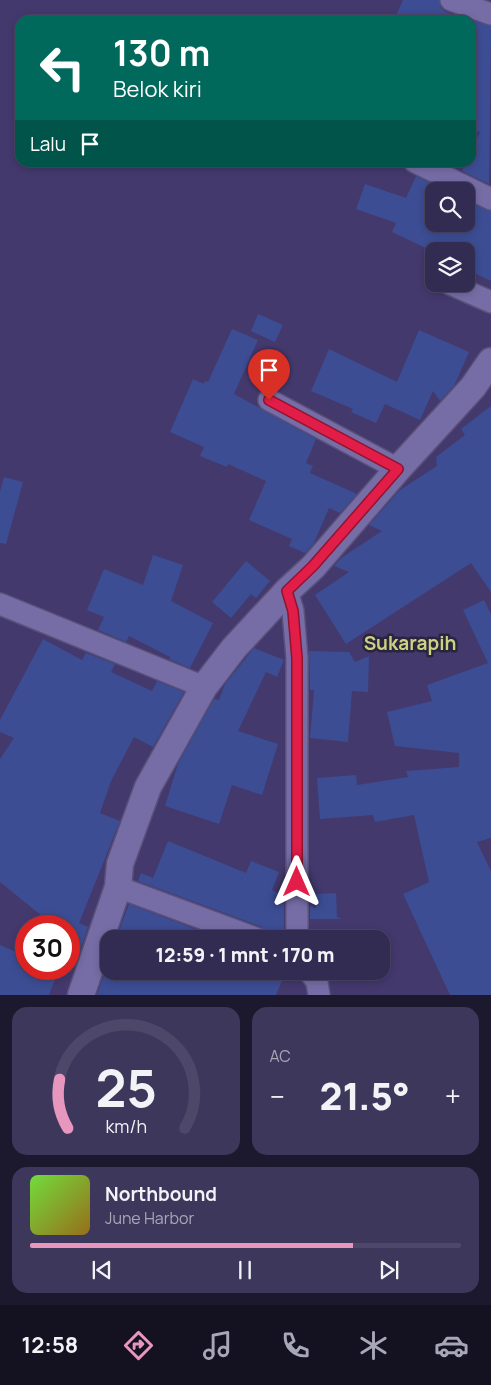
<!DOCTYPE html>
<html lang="id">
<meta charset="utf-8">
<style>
body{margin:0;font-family:Manrope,sans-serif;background:#3d375c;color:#f1f3f6;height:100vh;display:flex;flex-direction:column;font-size:19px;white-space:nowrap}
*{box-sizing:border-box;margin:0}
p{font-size:16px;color:#a8a7b8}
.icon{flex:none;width:28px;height:28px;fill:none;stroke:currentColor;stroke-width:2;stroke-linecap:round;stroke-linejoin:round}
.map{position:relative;height:995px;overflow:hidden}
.details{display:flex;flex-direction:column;gap:12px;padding:12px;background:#1c182d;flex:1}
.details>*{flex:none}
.banner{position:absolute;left:15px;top:15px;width:461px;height:152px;border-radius:15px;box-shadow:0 2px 8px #0003,0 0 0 1px #4d4769;background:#00695c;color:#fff;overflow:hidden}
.fabs{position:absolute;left:425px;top:182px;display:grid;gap:10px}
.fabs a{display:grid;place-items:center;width:50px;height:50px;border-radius:10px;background:#322b52;box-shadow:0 2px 8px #0003,0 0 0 1px #4d4769;font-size:25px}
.speed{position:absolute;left:15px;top:915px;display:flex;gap:10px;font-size:25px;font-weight:700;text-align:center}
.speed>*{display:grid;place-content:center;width:65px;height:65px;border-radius:50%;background:#322b52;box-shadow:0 2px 8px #0003,0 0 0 1px #4d4769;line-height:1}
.speed .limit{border:8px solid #d22;background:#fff;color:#111}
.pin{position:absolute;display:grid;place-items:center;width:42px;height:42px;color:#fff;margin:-51px -21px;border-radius:50% 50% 50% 0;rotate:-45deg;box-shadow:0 0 5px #0007}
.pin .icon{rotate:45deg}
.me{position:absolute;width:55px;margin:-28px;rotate:0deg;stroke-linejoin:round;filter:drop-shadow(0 0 4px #0008)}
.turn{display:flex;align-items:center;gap:18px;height:105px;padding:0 15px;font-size:22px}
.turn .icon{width:65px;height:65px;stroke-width:2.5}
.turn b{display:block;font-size:35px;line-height:42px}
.then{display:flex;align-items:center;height:48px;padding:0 15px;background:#0003;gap:10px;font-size:19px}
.big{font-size:38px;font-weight:800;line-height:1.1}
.details .widget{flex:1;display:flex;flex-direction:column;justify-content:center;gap:8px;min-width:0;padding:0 18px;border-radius:15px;background:#3d375c}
.details .dial{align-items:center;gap:0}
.dial svg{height:130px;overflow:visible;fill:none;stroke:#4d4769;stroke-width:7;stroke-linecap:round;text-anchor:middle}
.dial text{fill:#f1f3f6;stroke:none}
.song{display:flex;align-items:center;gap:15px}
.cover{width:60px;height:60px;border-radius:8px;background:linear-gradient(135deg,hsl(100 70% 55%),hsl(40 70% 35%))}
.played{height:5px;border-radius:2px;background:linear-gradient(90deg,#e797bd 75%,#4d4769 75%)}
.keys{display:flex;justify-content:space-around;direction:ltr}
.heat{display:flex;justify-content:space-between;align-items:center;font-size:28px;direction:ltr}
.details .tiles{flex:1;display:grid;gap:12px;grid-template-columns:1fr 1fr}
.widget:last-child{grid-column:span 2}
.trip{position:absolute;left:100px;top:930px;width:290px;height:50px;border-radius:15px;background:#322b52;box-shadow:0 2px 8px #0003,0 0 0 1px #4d4769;font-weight:800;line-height:50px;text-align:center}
.menu{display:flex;height:80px;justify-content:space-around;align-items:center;background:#141121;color:#a8a7b8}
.menu .icon{width:35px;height:35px}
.menu .selected{color:#e797bd}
.menu b{font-size:22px;color:#f1f3f6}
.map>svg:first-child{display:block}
</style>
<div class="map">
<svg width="491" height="995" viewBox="0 0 491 995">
<rect width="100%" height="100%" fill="#43396d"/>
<path fill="#3c4d94" d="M403 0H439L441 8 446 12 470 20H394Z
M471 20 491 26 489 184 462 171 466 162H471V151L480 132 471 129Z
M416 176 447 191H434V224H466V201L491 211V281L466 269V251H432L392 232 396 223 356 209 365 184 406 198Z
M258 314 283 325 275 342 251 331Z
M232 329 258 340 234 394 316 439 306 463 313 466 310 473 357 494 340 513 329 508 314 543 305 553 289 546 292 539 249 520 266 481 228 464 227 467 200 456 204 447 170 432 193 379 204 384 205 381 208 382Z
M419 330 469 352 454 386 440 401 433 391 420 420 385 404 376 423 351 412 353 409 311 391 329 349 397 382Z
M491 406V592L471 563 346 644 315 595 349 572 334 566 341 558 382 531 369 525 400 490 437 466 436 457 465 435 461 429Z
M4 477 23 482 6 544 0 543V492Z
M153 555 183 565 171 601 213 623 190 668 169 659 170 657 129 636 126 642 98 630 104 617 87 610 104 569 143 585Z
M246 561 270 581 256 598 251 594 231 618 212 602Z
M484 600 491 614V838L477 842 491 871V995H450L403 894 429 882 414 815 375 822 373 815 320 819 317 778 356 775 357 785 408 777 406 771 459 767V753L395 746 387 712 432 701 427 685 488 663 463 610Z
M43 639 82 660 86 653 115 664 111 672 152 691 157 681 184 692 153 747 134 737 111 781 100 813 120 821 79 923 88 927 81 948 69 943V926H38L42 916 0 882V759L14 738 0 732V720Z
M254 648 284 660 277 677 266 672 238 731 278 744 262 795 232 785 219 824 165 806 178 764 214 699 219 700 225 684Z
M309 651 349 652 355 662 369 656 368 692 352 691 348 742 310 738 314 690H310Z
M168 841 246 873 251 861 279 872 272 890 284 896V939H275L270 937 262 927 138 881 141 873 153 878Z
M336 893 337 917 342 919H310V906L316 908V894Z
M129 904 221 939H116Z
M0 945 26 956V969H59L49 995H0Z
M109 960V971H286L276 995H97Z"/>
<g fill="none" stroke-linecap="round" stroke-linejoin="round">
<defs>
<path id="minor" d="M451 0 491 14
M415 162 491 199
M450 284 491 302
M269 400 398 469
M287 591 293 611 297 658V939
M0 604 204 687
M118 887 258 939
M309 971 317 982 319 995"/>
<path id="tertiary" d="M81 995 118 887 120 864 148 787 204 687 234 648 287 591 313 567 398 469 473 387 491 361"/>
</defs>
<use href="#minor" stroke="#5a517a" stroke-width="24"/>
<use href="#tertiary" stroke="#5a517a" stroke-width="29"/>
<use href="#minor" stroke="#766da6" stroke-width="21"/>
<use href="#tertiary" stroke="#766da6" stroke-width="26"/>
</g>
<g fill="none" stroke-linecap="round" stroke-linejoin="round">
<defs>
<path id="route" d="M269 400 398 469 313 566 287 591 293 611 297 658V882"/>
</defs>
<use href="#route" stroke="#92132f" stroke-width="12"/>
<use href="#route" stroke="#e11d48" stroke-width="9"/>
</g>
<g text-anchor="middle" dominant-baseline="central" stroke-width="5" stroke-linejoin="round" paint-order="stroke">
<g font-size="19" font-weight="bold" fill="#cdd183" stroke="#29253d">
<text x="410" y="643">Sukarapih</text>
</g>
</g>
</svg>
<div class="fabs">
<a><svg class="icon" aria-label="search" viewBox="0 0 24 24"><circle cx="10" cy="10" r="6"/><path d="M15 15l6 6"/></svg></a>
<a><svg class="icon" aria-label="layers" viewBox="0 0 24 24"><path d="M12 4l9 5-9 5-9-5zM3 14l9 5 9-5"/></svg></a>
</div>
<div class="speed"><div class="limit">30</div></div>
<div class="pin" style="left:269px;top:400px;background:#d93025"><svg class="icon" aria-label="arrive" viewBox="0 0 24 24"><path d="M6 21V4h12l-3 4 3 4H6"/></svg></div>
<svg class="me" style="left:297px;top:882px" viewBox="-20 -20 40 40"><path d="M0-17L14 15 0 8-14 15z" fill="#e11d48" stroke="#fff" stroke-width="4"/></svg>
<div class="trip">12:59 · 1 mnt · 170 m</div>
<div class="banner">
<div class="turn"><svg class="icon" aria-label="left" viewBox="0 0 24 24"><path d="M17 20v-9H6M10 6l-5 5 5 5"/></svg><div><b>130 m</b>Belok kiri</div></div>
<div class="then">Lalu<svg class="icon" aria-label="arrive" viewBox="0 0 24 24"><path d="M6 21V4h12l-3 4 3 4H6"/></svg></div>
</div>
</div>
<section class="details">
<div class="tiles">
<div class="widget dial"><svg viewBox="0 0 100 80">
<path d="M14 69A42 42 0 1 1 86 69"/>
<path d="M14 69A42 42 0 0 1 9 39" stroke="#e797bd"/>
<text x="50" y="56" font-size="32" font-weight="700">25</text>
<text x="50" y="72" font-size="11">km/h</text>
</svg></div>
<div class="widget"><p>AC</p>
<div class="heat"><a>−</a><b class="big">21.5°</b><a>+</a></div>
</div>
<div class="widget">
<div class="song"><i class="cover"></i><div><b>Northbound</b><p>June Harbor</p></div></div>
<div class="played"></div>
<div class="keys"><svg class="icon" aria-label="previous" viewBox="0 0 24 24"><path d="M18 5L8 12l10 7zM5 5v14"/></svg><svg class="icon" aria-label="pause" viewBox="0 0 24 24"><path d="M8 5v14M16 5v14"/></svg><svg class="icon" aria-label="next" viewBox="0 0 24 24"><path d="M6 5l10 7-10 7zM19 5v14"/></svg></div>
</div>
</div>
</section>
<nav class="menu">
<b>12:58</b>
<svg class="icon selected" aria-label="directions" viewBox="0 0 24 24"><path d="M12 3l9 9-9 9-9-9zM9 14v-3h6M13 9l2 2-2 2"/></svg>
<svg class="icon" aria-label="music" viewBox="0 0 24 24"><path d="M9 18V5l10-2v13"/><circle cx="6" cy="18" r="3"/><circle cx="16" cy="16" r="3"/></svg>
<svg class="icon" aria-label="phone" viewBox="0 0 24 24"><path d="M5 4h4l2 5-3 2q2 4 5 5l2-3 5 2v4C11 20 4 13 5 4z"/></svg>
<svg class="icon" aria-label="climate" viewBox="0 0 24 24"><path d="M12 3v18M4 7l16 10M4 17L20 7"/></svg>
<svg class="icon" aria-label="car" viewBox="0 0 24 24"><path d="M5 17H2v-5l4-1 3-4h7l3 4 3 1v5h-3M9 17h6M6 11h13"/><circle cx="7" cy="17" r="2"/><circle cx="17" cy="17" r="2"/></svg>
</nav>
